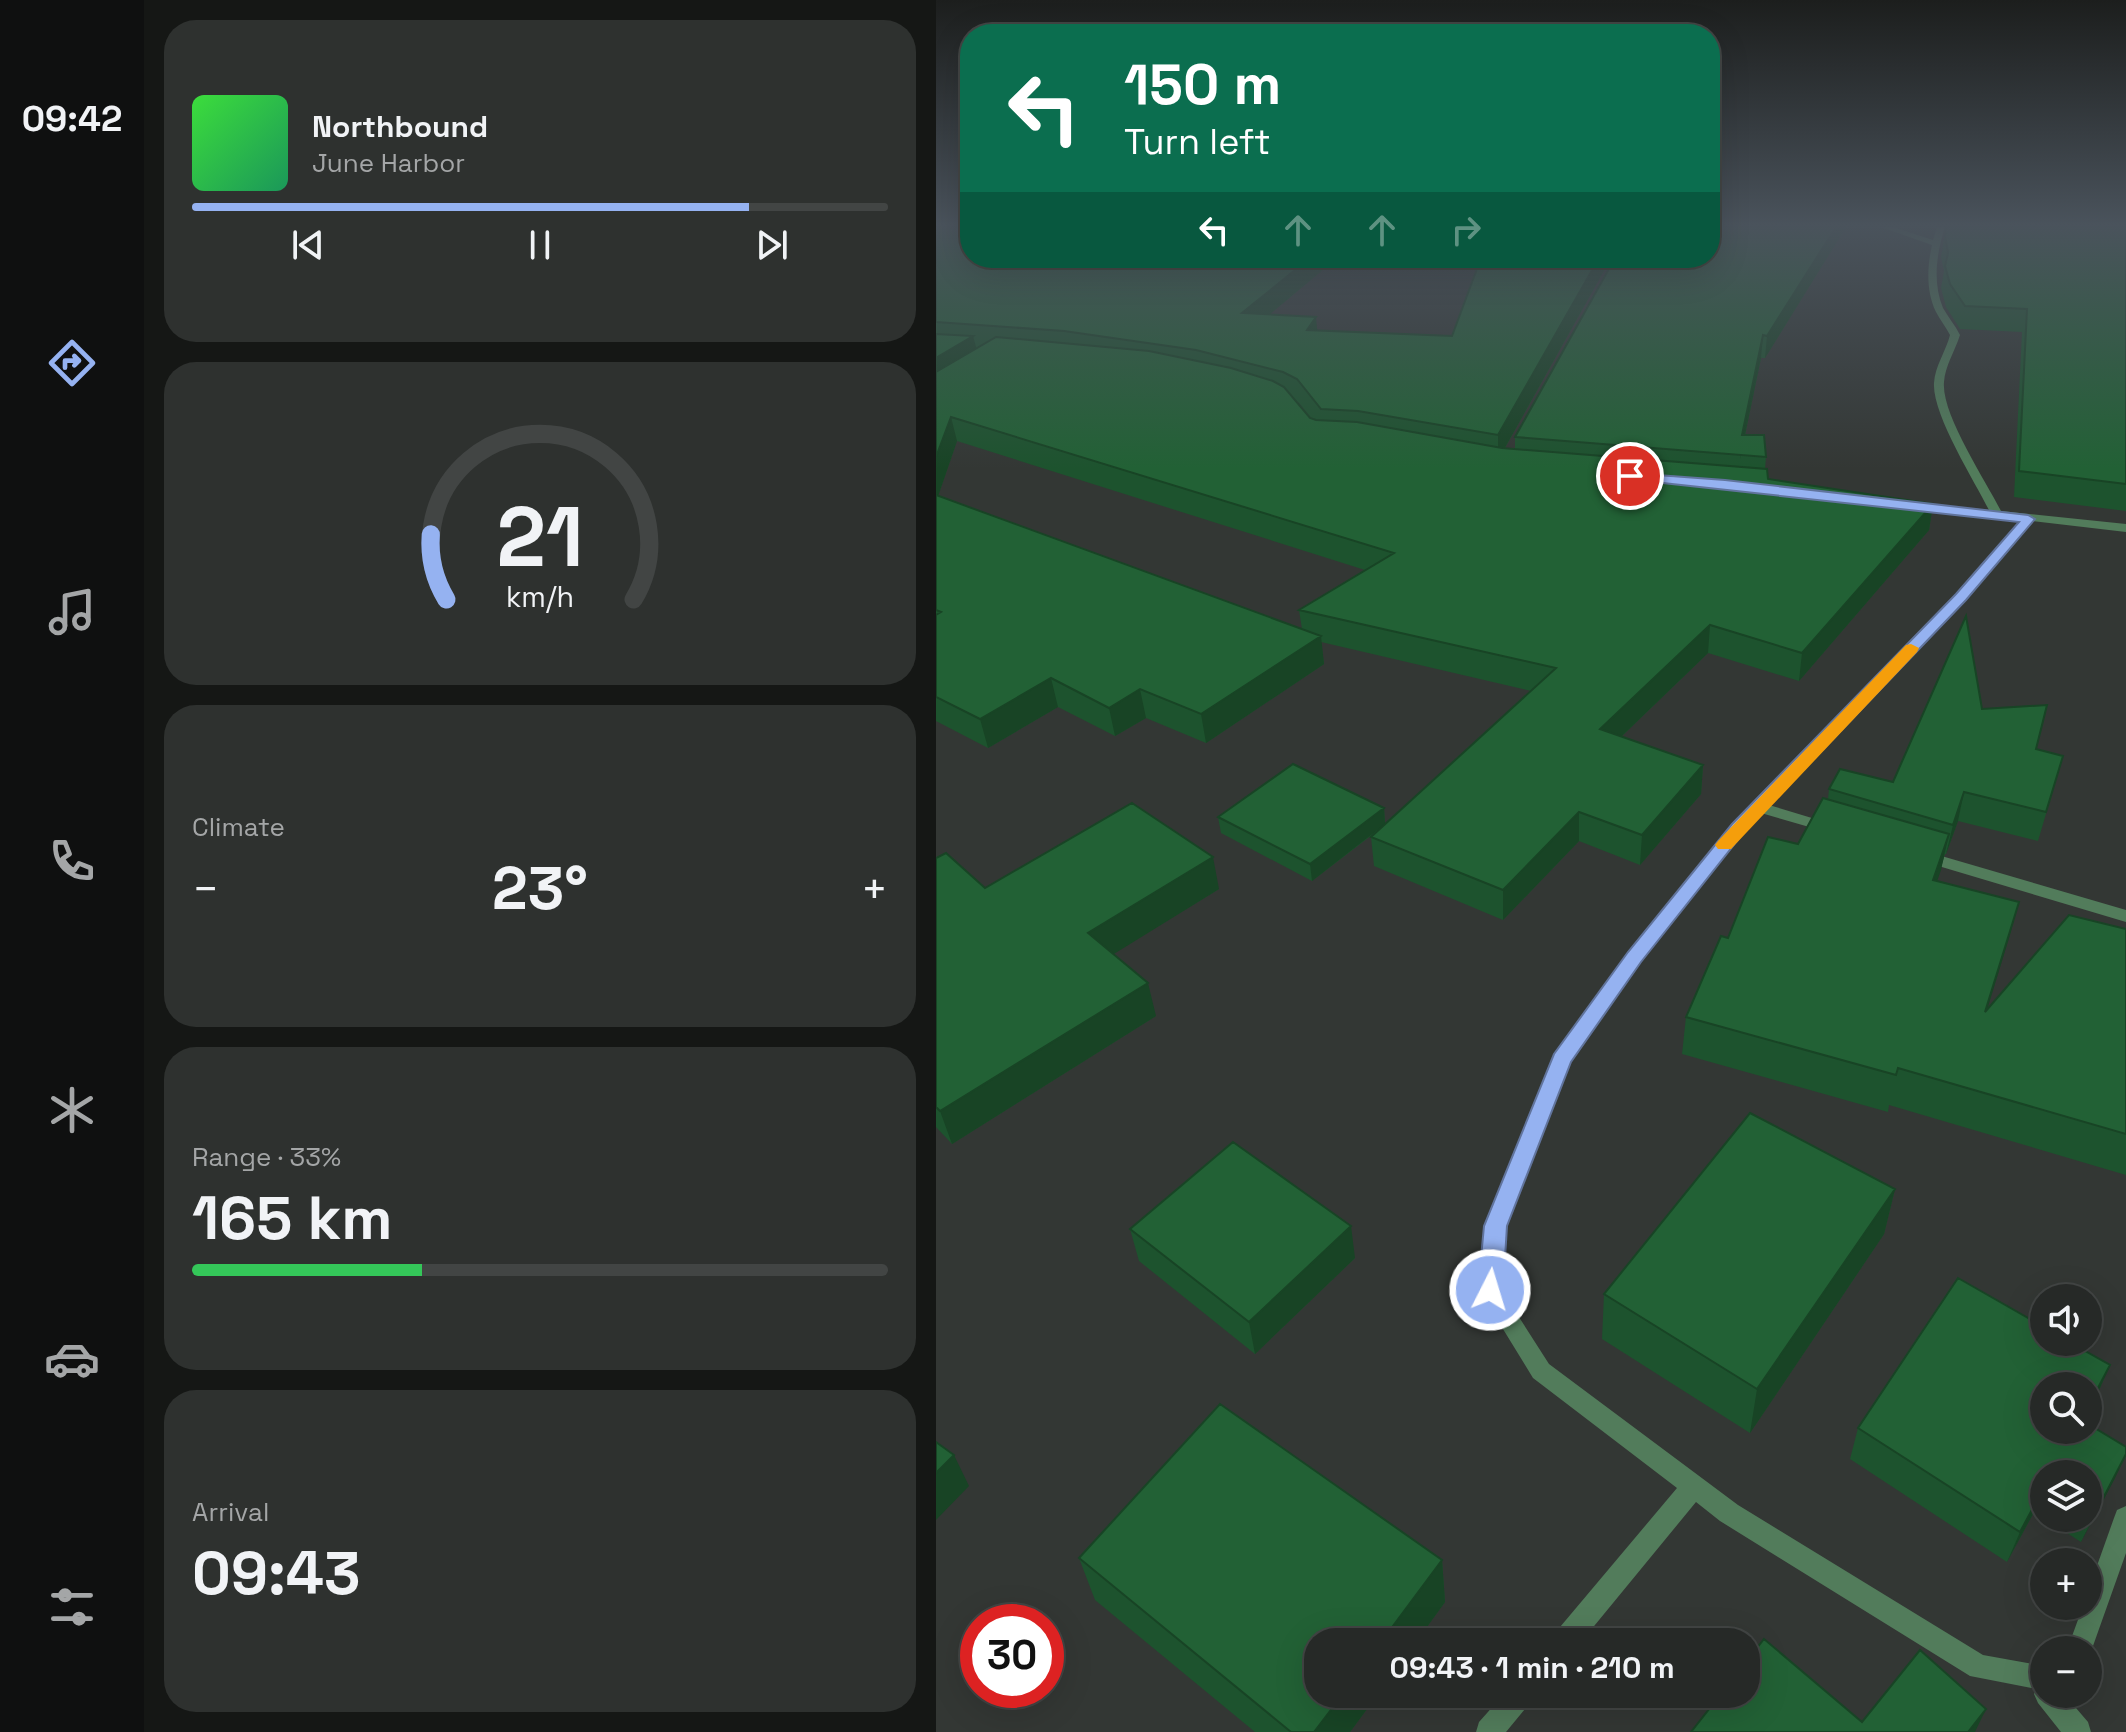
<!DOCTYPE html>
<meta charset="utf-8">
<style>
body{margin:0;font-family:"Space Grotesk",sans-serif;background:#2e312f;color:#f1f3f6;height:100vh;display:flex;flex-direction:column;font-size:30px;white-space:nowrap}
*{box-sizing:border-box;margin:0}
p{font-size:26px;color:#a4a6a7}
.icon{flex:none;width:44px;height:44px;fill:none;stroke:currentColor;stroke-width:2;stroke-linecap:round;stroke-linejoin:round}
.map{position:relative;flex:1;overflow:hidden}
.details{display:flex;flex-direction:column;gap:20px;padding:20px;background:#151715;width:792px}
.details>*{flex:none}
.top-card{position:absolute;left:24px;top:24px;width:760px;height:244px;border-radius:32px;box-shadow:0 8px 32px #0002,0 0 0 2px #424544;background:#0b6e4f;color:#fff;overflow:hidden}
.controls{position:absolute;left:1094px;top:1284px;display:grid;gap:16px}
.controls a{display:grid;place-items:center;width:72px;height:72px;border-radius:50%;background:#262927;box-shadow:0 8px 32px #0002,0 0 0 2px #424544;font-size:40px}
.speed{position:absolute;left:24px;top:1604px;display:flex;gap:16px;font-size:40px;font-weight:700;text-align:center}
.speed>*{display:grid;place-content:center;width:104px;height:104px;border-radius:50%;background:#262927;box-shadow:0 8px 32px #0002,0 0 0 2px #424544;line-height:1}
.speed .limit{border:12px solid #d22;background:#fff;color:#111}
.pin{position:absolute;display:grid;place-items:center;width:68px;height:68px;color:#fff;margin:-34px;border:4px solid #fff;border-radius:50%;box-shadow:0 2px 8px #0007}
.me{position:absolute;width:88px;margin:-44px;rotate:5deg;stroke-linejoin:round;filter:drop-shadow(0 0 6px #0008)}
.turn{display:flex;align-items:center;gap:28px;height:168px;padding:0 32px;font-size:36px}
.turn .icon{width:104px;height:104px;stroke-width:2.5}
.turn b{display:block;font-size:56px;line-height:68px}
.lanes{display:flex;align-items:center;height:76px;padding:0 32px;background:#0003;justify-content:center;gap:40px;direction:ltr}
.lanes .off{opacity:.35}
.big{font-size:60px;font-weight:700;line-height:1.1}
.details .widget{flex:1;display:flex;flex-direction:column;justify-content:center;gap:12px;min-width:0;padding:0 28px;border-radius:32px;background:#2e312f}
.details .dial{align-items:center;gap:0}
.dial svg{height:208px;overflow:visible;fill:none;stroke:#424544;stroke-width:7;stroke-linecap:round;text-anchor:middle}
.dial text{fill:#f1f3f6;stroke:none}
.song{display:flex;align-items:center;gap:24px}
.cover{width:96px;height:96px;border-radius:12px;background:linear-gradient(135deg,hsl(120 70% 55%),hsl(150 70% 35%))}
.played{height:8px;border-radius:4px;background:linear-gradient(90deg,#95b2f1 80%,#424544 80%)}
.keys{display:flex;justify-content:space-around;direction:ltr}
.heat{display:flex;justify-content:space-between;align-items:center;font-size:44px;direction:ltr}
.charge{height:12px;border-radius:6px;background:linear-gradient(90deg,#34c759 33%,#424544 0)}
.trip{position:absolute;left:368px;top:1628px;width:456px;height:80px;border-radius:32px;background:#262927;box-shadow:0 8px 32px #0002,0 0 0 2px #424544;font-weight:700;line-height:80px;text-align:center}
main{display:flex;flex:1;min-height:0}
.menu{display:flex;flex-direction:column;width:144px;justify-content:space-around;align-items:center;background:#0f1010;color:#a4a6a7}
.menu .icon{width:56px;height:56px}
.menu .on{color:#95b2f1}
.menu b{font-size:36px;color:#f1f3f6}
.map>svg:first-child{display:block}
</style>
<main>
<nav class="menu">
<b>09:42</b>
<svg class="icon on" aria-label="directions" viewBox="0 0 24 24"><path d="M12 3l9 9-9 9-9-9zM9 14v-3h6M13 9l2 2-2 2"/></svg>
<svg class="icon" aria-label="music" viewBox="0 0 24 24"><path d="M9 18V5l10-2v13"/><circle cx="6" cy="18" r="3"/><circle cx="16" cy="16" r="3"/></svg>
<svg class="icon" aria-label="phone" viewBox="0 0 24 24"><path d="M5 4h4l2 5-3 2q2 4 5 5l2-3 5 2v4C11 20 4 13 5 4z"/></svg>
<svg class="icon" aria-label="climate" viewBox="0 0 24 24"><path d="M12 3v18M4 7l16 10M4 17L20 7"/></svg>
<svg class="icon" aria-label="car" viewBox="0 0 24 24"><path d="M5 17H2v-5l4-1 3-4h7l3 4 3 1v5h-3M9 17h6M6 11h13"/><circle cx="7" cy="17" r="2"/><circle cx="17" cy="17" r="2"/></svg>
<svg class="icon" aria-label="filters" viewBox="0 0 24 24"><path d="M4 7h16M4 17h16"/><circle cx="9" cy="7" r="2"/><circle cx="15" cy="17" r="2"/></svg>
</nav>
<section class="details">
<div class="widget">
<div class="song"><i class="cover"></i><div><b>Northbound</b><p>June Harbor</p></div></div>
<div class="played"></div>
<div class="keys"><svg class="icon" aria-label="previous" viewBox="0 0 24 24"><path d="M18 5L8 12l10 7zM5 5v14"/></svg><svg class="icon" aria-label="pause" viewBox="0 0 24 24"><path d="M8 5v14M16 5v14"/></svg><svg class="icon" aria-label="next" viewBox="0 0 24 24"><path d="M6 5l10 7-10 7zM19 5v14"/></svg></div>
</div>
<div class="widget dial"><svg viewBox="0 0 100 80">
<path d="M14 69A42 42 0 1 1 86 69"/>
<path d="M14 69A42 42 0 0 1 8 44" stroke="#95b2f1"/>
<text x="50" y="56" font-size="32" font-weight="700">21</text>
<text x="50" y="72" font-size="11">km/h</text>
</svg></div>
<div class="widget"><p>Climate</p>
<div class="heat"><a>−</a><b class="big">23°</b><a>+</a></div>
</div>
<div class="widget"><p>Range · 33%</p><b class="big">165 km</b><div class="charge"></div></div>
<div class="widget"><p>Arrival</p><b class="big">09:43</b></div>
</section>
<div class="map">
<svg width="1190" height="1732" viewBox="0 0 1190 1732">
<rect width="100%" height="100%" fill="#333734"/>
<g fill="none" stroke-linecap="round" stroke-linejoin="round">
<path fill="#527c5b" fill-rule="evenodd" d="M945 227H957L997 240 1001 227H1009C1001 252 996 281 1007 308 1012 317 1019 325 1024 335 1019 351 1009 366 1008 382 1005 414 1050 481 1065 511L1190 524V532L1096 521 1029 600 833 805 899 825 902 828 899 831 894 833 825 813 808 830 705 961 633 1062 570 1226 565 1289 613 1364 802 1505 1047 1655 1097 1664 1108 1660V1694H1128L1152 1722 1155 1732H1125L1102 1703 1098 1694 1100 1689 1034 1676 784 1521 760 1502 645 1642H615L619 1633 741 1488 597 1378 543 1290 550 1226 616 1060 693 953 798 824 1021 594 1085 520 975 508 969 505 975 502 1053 510C1038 480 996 414 998 383 999 366 1010 351 1014 335 1010 327 1004 320 1000 312 990 291 991 267 996 245Z
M985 850 1190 910V922L979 859 977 855 979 851Z
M1190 1506V1553L1152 1660V1650H1131L1147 1606H1152V1591L1178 1518 1181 1510Z
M568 1694H598L594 1703 570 1732H540L543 1722Z"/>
</g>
<path fill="#1d532e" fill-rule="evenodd" d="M0 227H34V258H401L334 314 381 331 516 336 675 258 569 448 579 449V437L910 227 829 358H825L809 435 830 457 829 469 832 479 997 504 993 530 863 681 772 653 685 737 767 765 765 794 704 865 643 841 567 920 438 866 435 837 445 828 376 881 285 833 282 817 448 808 449 824 595 691 385 642 388 664 270 743 210 718 179 736 122 707 52 748 0 721ZM360 401 363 403 376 419 374 418ZM21 441 429 570 363 610 366 629 2 496Z
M1010 227H1190V511L1078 497 1086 332 1024 329 1010 307 1005 288 1008 271 1005 257Z
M1046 709 1100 749 1127 756 1102 841 1022 821 1010 854H1009L1001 881 1083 902 1050 1010 1190 929V1175L953 1105 952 1112 746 1054 750 1017 792 938 862 844 892 799 893 789 957 782Z
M0 858 49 888 283 889 177 954 220 1016 16 1144 0 1127Z
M959 1189 948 1234 814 1433 666 1339 668 1294Z
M194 1229 419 1258 319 1354 203 1261Z
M1174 1365 1160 1397 1108 1430 1190 1455 1145 1542 1098 1512 1071 1562 914 1459 922 1428ZM1108 1474H1152V1518H1108Z
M143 1558 506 1560 509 1602 480 1642H382V1694H442L414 1732H319L159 1600Z"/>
<path fill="#184425" d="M900 227H910L829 358 831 336Z
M374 258H401L309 335 306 313Z
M663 258H675L562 460V435Z
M380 317 382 339 371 330Z
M827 335 825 358 804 459 806 435Z
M37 336 43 358 0 385V358Z
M15 417 21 441 0 502V457Z
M997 504 993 530 863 681 866 653Z
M774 625 772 653 663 758 664 729Z
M385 636 388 664 270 743 265 714Z
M115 678 122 707 52 748 44 719Z
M204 689 210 718 179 736 173 708Z
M767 765 765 794 704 865 706 835Z
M1028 792 1022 821 1010 854 1017 825Z
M448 808 449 824 376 881 374 864Z
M643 812V841L567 920V890Z
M1013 834 1005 870 989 916 997 880Z
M277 857 283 889 160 965 152 933Z
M1083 902 1073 938 1039 1049 1049 1012Z
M212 983 220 1016 16 1144 4 1111Z
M959 1189 948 1234 814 1433 821 1389Z
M415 1226 419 1258 319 1354 313 1322Z
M1174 1365 1160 1397 1152 1412V1407Z
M1190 1454 1178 1480 1145 1542 1160 1512Z
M18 1455 33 1486 0 1520V1473Z
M1108 1487 1098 1512 1071 1562 1084 1532Z
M506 1560 509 1602 480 1642H445Z
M407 1694H442L414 1732H378Z
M1050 1709 1039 1732H1032Z"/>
<path fill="#226135" stroke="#184425" stroke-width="2" d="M31 227H34V258H374L306 313 380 317 371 330 516 336 545 258H663L562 435 422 411 385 409 361 379 347 372 260 350 128 331 0 322V229Z
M774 227H900L831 336 827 335 806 435H828L830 457 579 437 679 258H774Z
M1010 227H1190V484L1083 471 1091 309 1029 306 1014 284 1009 266 1012 253 1009 236Z
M0 334 37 336 0 358Z
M60 337 213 351 295 368 337 381 348 387 374 418 380 420 421 422 566 448 831 469 832 479 997 504 866 653 774 625 664 729 767 765 706 835 643 812 567 890 435 837 620 668 363 610 458 553 15 417 0 457V372Z
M0 495 385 636 265 714 204 689 173 708 115 678 44 719 0 697V615L5 612 0 610Z
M1030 616 1046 709 1111 705 1100 749 1127 756 1110 812 1028 792 1017 825 893 789 904 769 957 782Z
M357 764 448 808 374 864 282 817Z
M887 798 1013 834 997 880 1083 902 1049 1012 1133 915 1190 929V1134L962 1068 960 1075 750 1017 785 936 792 938 832 837 862 844Z
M196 803 277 857 152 933 212 983 4 1111 0 1107V858L10 853 49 888Z
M814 1113 959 1189 821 1389 668 1294Z
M297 1142 415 1226 313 1322 194 1229Z
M1022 1278 1108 1327V1342H1133L1174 1365 1152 1407V1386H1108V1430H1152V1424L1190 1447V1454L1160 1512 1152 1506V1474H1108V1487L1084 1532 922 1428Z
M284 1404 506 1560 445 1642H382V1694H407L378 1732H355L143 1558Z
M0 1442 18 1455 0 1473Z
M828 1639 926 1722 984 1650 1050 1709 1032 1732H755L785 1694H810V1662Z"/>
<linearGradient id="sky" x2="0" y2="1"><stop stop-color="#1c1e1d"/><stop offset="0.48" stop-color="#4a535c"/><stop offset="1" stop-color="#4a535c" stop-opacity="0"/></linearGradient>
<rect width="1190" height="469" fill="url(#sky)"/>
<path fill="#95b2f1" stroke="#61749d" stroke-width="2" d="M694 473 789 480 1092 515 1099 519 1030 600 809 831 705 962 635 1062 571 1226 567 1290 563 1297 554 1300 546 1297 542 1290 548 1226 618 1054 692 952 796 824 1020 594 1083 522 690 479 688 476Z"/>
<path fill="#f59e0b" d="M975 644 983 648 981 652 795 849H782L779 845 782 841 970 645Z"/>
</svg>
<div class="controls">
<a><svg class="icon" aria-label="sound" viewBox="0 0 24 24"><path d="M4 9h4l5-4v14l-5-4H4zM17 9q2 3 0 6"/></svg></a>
<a><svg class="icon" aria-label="search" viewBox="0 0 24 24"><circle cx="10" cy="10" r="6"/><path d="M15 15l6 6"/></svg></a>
<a><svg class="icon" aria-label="layers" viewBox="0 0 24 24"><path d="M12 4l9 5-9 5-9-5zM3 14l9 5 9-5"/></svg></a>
<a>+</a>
<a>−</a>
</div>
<div class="speed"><div class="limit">30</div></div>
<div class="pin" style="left:694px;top:476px;background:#d93025"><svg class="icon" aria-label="arrive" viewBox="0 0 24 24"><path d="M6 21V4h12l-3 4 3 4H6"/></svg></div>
<svg class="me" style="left:554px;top:1290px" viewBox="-20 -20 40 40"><circle r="17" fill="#95b2f1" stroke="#fff" stroke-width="3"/><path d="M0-11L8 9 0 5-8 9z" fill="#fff"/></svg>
<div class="trip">09:43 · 1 min · 210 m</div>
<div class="top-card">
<div class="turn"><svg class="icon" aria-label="left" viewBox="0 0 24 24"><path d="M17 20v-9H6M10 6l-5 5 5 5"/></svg><div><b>150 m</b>Turn left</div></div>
<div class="lanes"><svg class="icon" aria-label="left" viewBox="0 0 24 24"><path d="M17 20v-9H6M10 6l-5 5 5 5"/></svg><svg class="icon off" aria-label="ahead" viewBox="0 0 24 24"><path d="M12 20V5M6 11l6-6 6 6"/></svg><svg class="icon off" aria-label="ahead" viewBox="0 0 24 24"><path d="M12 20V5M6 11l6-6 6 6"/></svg><svg class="icon off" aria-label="right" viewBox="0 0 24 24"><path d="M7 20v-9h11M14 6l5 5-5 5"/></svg></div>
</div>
</div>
</main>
